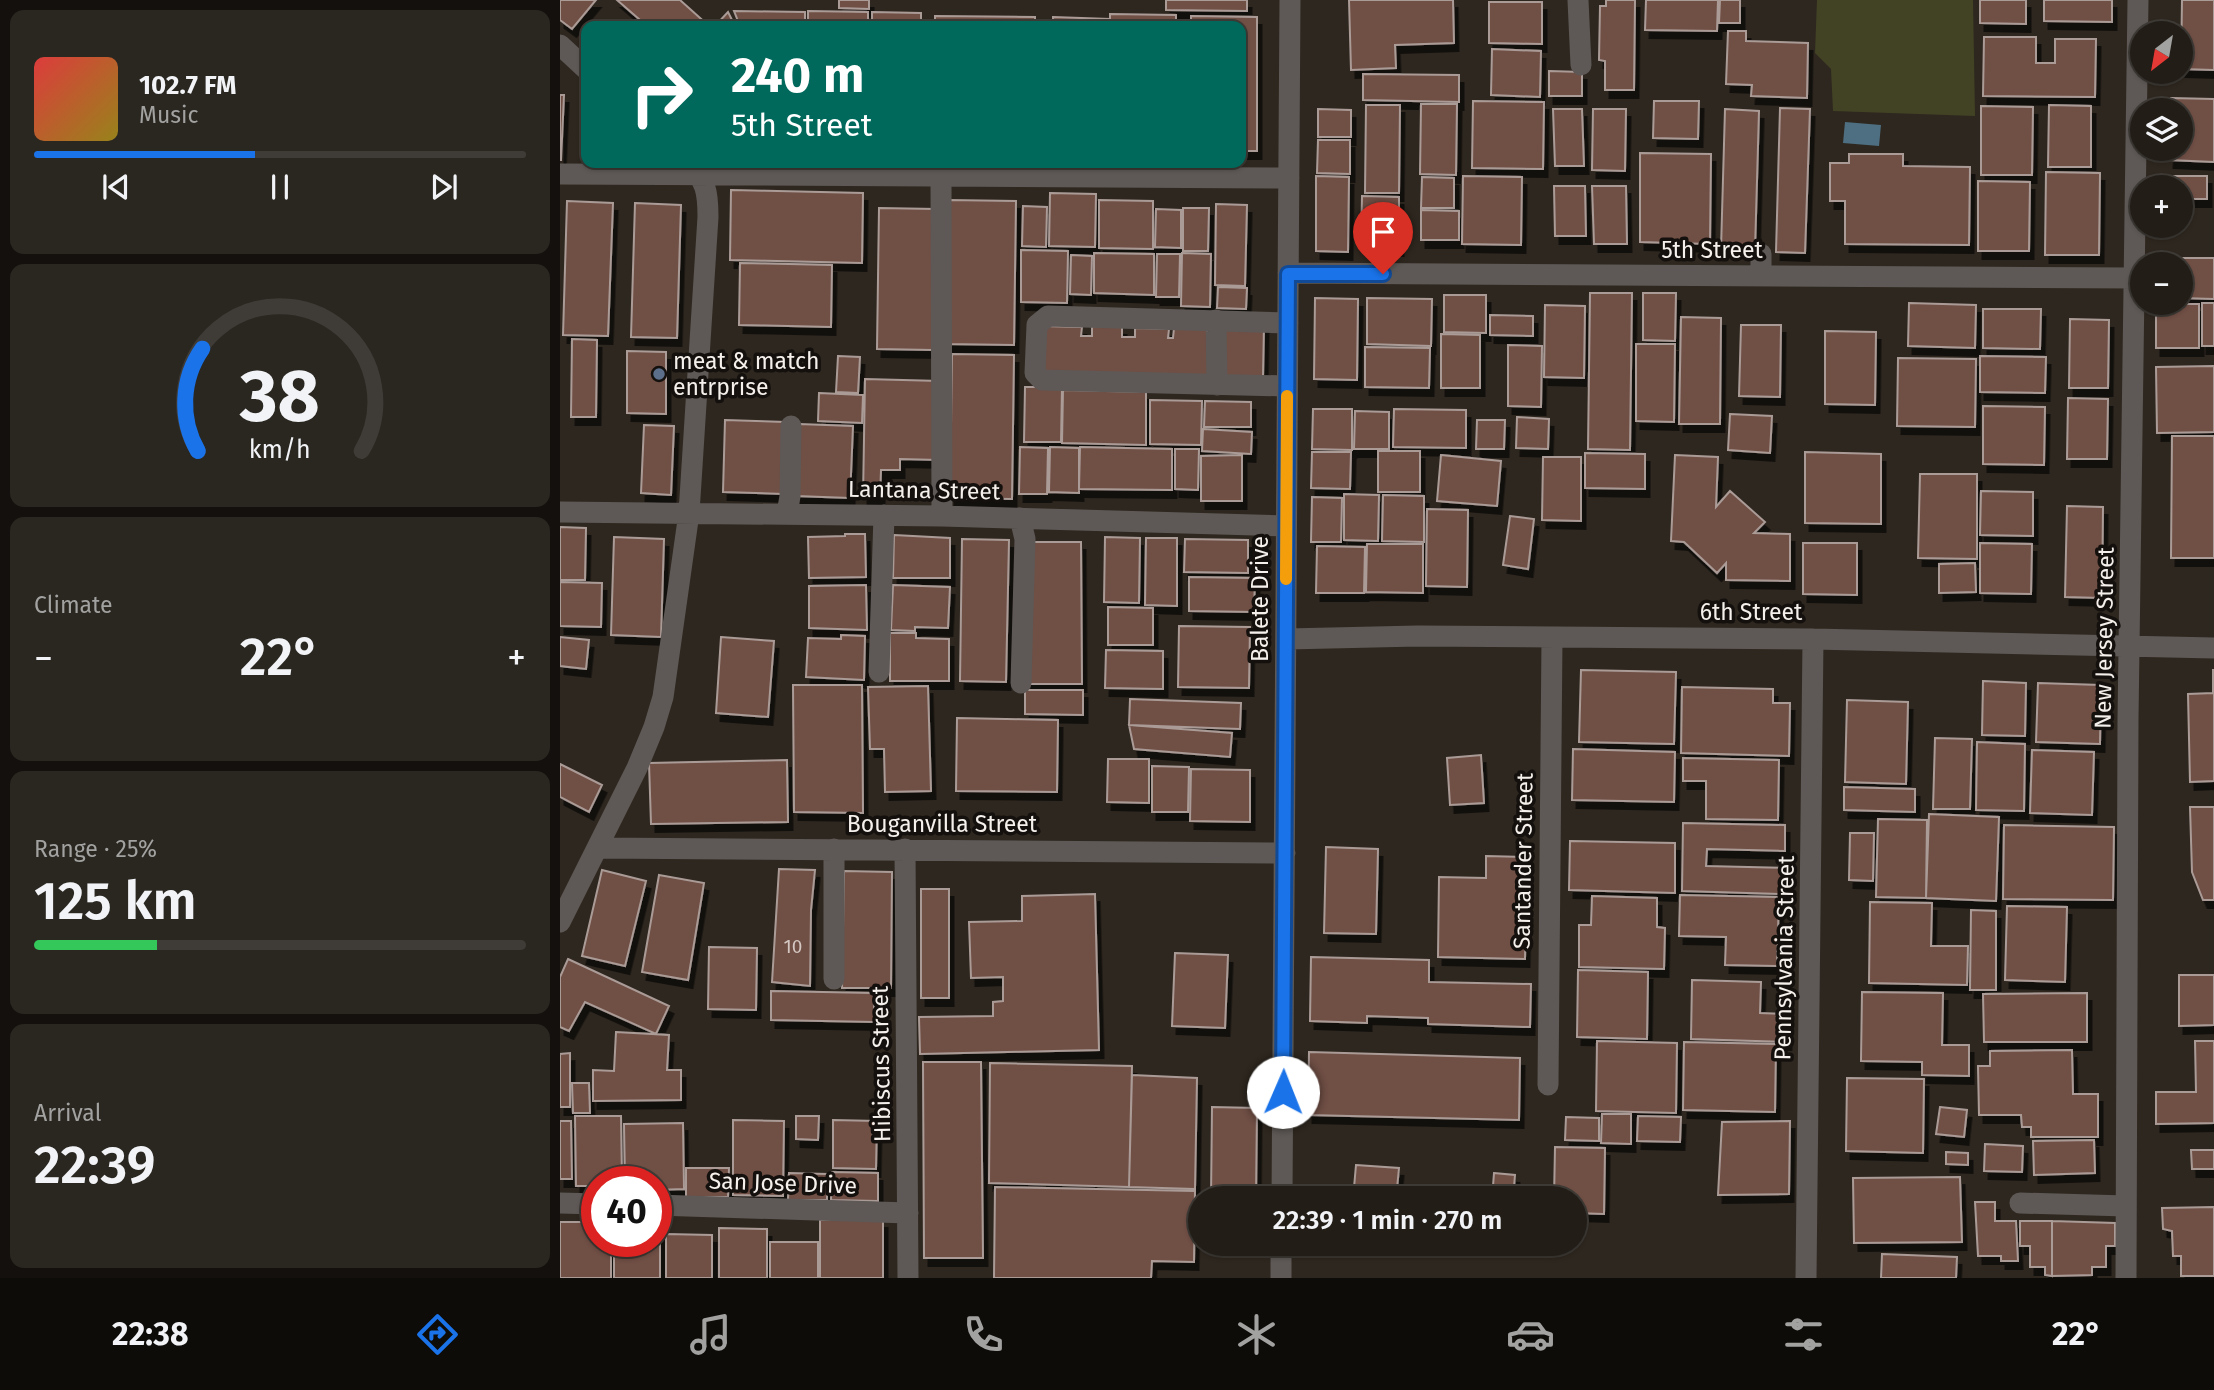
<!DOCTYPE html>
<meta charset="utf-8">
<style>
body{margin:0;font-family:"Fira Sans",sans-serif;background:#2a2620;color:#f1f3f6;height:100vh;display:flex;flex-direction:column;font-size:26px;white-space:nowrap}
*{box-sizing:border-box;margin:0}
p{font-size:23px;color:#a2a2a1}
.icon{flex:none;width:38px;height:38px;fill:none;stroke:currentColor;stroke-width:2;stroke-linecap:round;stroke-linejoin:round}
.map{position:relative;flex:1;overflow:hidden}
.sheet{display:flex;flex-direction:column;gap:10px;padding:10px;background:#13100d;width:560px}
.sheet>*{flex:none}
.hud{position:absolute;left:21px;top:21px;width:665px;height:147px;border-radius:14px;box-shadow:0 2px 5px #0004,0 0 0 2px #3f3b36;background:#00695c;color:#fff;overflow:hidden}
.needle{width:46px;rotate:211deg}
.fabs{position:absolute;left:1570px;top:21px;display:grid;gap:14px}
.fabs a{display:grid;place-items:center;width:63px;height:63px;border-radius:50%;background:#221d17;box-shadow:0 2px 5px #0004,0 0 0 2px #3f3b36;font-size:35px}
.speed{position:absolute;left:21px;top:1166px;display:flex;gap:14px;font-size:35px;font-weight:700;text-align:center}
.speed>*{display:grid;place-content:center;width:91px;height:91px;border-radius:50%;background:#221d17;box-shadow:0 2px 5px #0004,0 0 0 2px #3f3b36;line-height:1}
.speed .limit{border:10px solid #d22;background:#fff;color:#111}
.pin{position:absolute;display:grid;place-items:center;width:60px;height:60px;color:#fff;margin:-72px -30px;border-radius:50% 50% 50% 0;rotate:-45deg;box-shadow:0 0 7px #0007}
.pin .icon{rotate:45deg}
.me{position:absolute;width:77px;margin:-38px;rotate:1deg;stroke-linejoin:round;filter:drop-shadow(0 0 5px #0008)}
.turn{display:flex;align-items:center;gap:24px;height:147px;padding:0 35px;font-size:32px}
.turn .icon{width:91px;height:91px;stroke-width:2.5}
.turn b{display:block;font-size:49px;line-height:60px}
.big{font-size:52px;font-weight:600;line-height:1.1}
.sheet .card{flex:1;display:flex;flex-direction:column;justify-content:center;gap:10px;min-width:0;padding:0 24px;border-radius:14px;background:#2a2620}
.sheet .dial{align-items:center;gap:0}
.dial svg{height:182px;overflow:visible;fill:none;stroke:#3f3b36;stroke-width:7;stroke-linecap:round;text-anchor:middle}
.dial text{fill:#f1f3f6;stroke:none}
.song{display:flex;align-items:center;gap:21px}
.cover{width:84px;height:84px;border-radius:10px;background:linear-gradient(135deg,hsl(0 70% 55%),hsl(50 70% 35%))}
.played{height:7px;border-radius:4px;background:linear-gradient(90deg,#1a73e8 45%,#3f3b36 45%)}
.keys{display:flex;justify-content:space-around;direction:ltr}
.heat{display:flex;justify-content:space-between;align-items:center;font-size:38px;direction:ltr}
.charge{height:10px;border-radius:5px;background:linear-gradient(90deg,#34c759 25%,#3f3b36 0)}
.trip{position:absolute;left:628px;top:1186px;width:399px;height:70px;border-radius:35px;background:#221d17;box-shadow:0 2px 5px #0004,0 0 0 2px #3f3b36;font-weight:600;line-height:70px;text-align:center}
.menu{display:flex;height:112px;justify-content:space-around;align-items:center;background:#0e0c09;color:#a2a2a1}
.menu .icon{width:49px;height:49px}
.menu .active{color:#1a73e8}
.menu b{font-size:32px;color:#f1f3f6}
main{display:flex;flex:1;min-height:0}
.map>svg:first-child{display:block}
</style>
<main>
<section class="sheet">
<div class="card">
<div class="song"><i class="cover"></i><div><b>102.7 FM</b><p>Music</p></div></div>
<div class="played"></div>
<div class="keys"><svg class="icon" aria-label="previous" viewBox="0 0 24 24"><path d="M18 5L8 12l10 7zM5 5v14"/></svg><svg class="icon" aria-label="pause" viewBox="0 0 24 24"><path d="M8 5v14M16 5v14"/></svg><svg class="icon" aria-label="next" viewBox="0 0 24 24"><path d="M6 5l10 7-10 7zM19 5v14"/></svg></div>
</div>
<div class="card dial"><svg viewBox="0 0 100 80">
<path d="M14 69A42 42 0 1 1 86 69"/>
<path d="M14 69A42 42 0 0 1 16 24" stroke="#1a73e8"/>
<text x="50" y="56" font-size="32" font-weight="700">38</text>
<text x="50" y="72" font-size="11">km/h</text>
</svg></div>
<div class="card"><p>Climate</p>
<div class="heat"><a>−</a><b class="big">22°</b><a>+</a></div>
</div>
<div class="card"><p>Range · 25%</p><b class="big">125 km</b><div class="charge"></div></div>
<div class="card"><p>Arrival</p><b class="big">22:39</b></div>
</section>
<div class="map">
<svg width="1654" height="1278" viewBox="0 0 1654 1278">
<defs>
<filter id="shadow"><feDropShadow dx="4.5" dy="8" stdDeviation="0" flood-color="#0009"/></filter>
</defs>
<rect width="100%" height="100%" fill="#2e271f"/>
<path fill="#424325" d="M1257 0H1413L1415 116 1273 111 1271 69 1255 53Z"/>
<path fill="#4e6f81" d="M1285 122 1321 125 1319 146 1283 143Z"/>
<path fill="#704f45" stroke="#aa9b97" stroke-width="2" filter="url(#shadow)" d="M0 0H36L12 29 0 20Z
M57 0H120L149 26H87Z
M279 0H309V9L279 8Z
M606 0H687V11L606 10Z
M789 0H893L894 43 835 45 836 68 791 70Z
M1046 0H1075L1074 90H1045V61L1039 60 1040 6H1046Z
M1086 0H1158L1157 31 1085 30Z
M1160 0H1180V23H1159Z
M1420 0H1466V24L1420 23Z
M1484 0H1552V22L1484 21Z
M1622 0H1654V70L1621 69Z
M929 2H982V44L929 43Z
M174 11 245 12V26H180Z
M248 11 308 12V26H248Z
M168 12 175 26H155Z
M312 12 361 13V26H312Z
M550 14 616 15V26H550Z
M375 16 475 17V26H375Z
M631 16 697 17V151H681V26H631Z
M493 17 549 19V26H493Z
M1168 31H1186V41L1248 43 1247 98 1191 96 1192 85 1166 84Z
M1424 37H1476V63H1495V39H1536L1535 97 1423 96Z
M932 49 981 51 980 97 931 95Z
M989 71 1022 72V96H989Z
M803 74 899 75V102L803 100Z
M0 95H4L1 160H0Z
M1611 98 1654 99V162L1609 160 1610 149H1620V110H1611Z
M913 101 984 102 983 169 912 168Z
M1094 101H1139L1138 139 1093 138Z
M861 104H897L896 175 860 174Z
M806 105H840L839 193H805Z
M1489 105 1531 106V167H1488Z
M1421 106 1473 107 1472 175H1421Z
M1220 108 1250 109 1245 253 1216 252Z
M758 109 791 110V137H758Z
M993 109H1022L1024 166H995Z
M1033 109H1066L1065 171 1032 170Z
M1165 109 1199 111 1195 250 1161 249Z
M758 140H790V174L757 173Z
M1080 153 1151 154 1150 244 1080 242Z
M1289 154H1343V166L1410 167 1409 245 1285 244V201H1270V163H1289Z
M1486 172 1540 173 1539 255H1485Z
M756 176 789 177 788 252 756 251Z
M903 176 962 177 961 245 902 244Z
M1613 176H1647V199H1620V187H1613Z
M862 177 894 178V208H861Z
M1418 181 1470 182 1469 251H1418Z
M994 186H1025L1026 236H995Z
M1032 186H1066L1067 244H1034Z
M171 190 303 193 302 263 170 260Z
M490 193 536 194 535 247 489 246Z
M802 196 839 197V248L801 247Z
M388 200 456 201 454 345 386 344Z
M539 200 593 201V249L539 248Z
M7 201 53 203 48 336 3 335Z
M75 203 121 205 117 338 71 337Z
M656 204 687 205 685 286 655 285Z
M463 206 487 207 486 247 462 246Z
M319 208 376 209 373 350 317 349Z
M623 208H649L648 251H623Z
M596 209 621 210V248L595 247Z
M861 210 899 211V240H861Z
M461 250 508 251 507 303 461 302Z
M534 253 594 254V295L534 293Z
M622 253 651 254 650 307 621 306Z
M597 254H620L619 297H596Z
M511 255 532 256 531 295 510 294Z
M1597 258H1654V299L1620 298V264H1597Z
M180 263 272 265 271 327 179 325Z
M658 287 687 288 686 309 657 308Z
M1030 293H1072L1070 450 1028 449Z
M1083 293H1116L1115 341 1083 340Z
M884 295H926V333L884 332Z
M755 298 798 299 797 380 754 379Z
M807 298 872 299 871 346 807 344Z
M1349 303 1416 305 1415 348 1348 346Z
M1642 303H1654V346H1642Z
M1596 304H1639V348H1596Z
M985 305 1025 306 1024 378 984 377Z
M1423 309H1481L1480 349 1423 348Z
M930 315 973 316V336L930 335Z
M1121 317 1161 318 1160 424H1119Z
M1510 319 1549 320 1548 388H1509Z
M663 324 704 325 703 377 662 376Z
M1181 325H1221L1220 397 1179 396Z
M479 326 522 327 521 336H532V326L562 327V337H575V328L609 329 608 338H613L614 328H647L649 376 478 372Z
M1265 331 1316 332 1315 405 1265 404Z
M881 334 920 335V388H881Z
M12 339 37 340 36 417H11Z
M1076 344H1115L1114 422 1076 421Z
M948 345 982 346 981 407 948 406Z
M805 347 870 348 869 388 805 387Z
M67 351 106 352V414L67 413Z
M392 354 454 355 452 499 390 498Z
M278 356 300 357 298 393 276 392Z
M1420 356 1486 357 1485 393 1420 392Z
M1338 358 1416 359 1415 427 1337 426Z
M1654 366V432L1597 433 1596 367Z
M305 379 380 381 379 460 340 459V470H321L320 498H303Z
M465 387H502L501 442H464Z
M503 390 586 392V445L502 443Z
M259 393 303 395 302 423 258 421Z
M1508 398 1548 399 1547 459H1507Z
M590 400 642 401 641 445 590 444Z
M645 401 691 402V427H644Z
M1423 406 1485 407 1484 465 1423 464Z
M753 409H792V450L752 449Z
M834 409 906 410V448L833 447Z
M795 411 829 412V449H794Z
M1170 414 1212 416 1210 453 1168 450Z
M957 417 989 419 988 449 956 448Z
M165 420 225 422 223 494 163 492Z
M917 420H945L944 449H916Z
M239 424 293 426 290 498 236 496Z
M84 425 114 426 111 495 81 493Z
M643 429 692 432 691 454 642 451Z
M1612 436H1654V558H1611Z
M460 447 488 448 487 494H459Z
M490 447 519 448V493L489 492Z
M520 447 612 449V490L519 489Z
M615 449H639L638 490 615 489Z
M818 451H860V492H818Z
M752 452H791L790 489 751 488Z
M1245 452 1321 454V524L1245 523Z
M1025 453 1085 454V489L1025 488Z
M682 455V501H641V456Z
M881 455 941 461 937 506 877 501Z
M1115 455 1158 457 1156 507 1170 491 1205 522 1194 533 1230 534V581L1166 580V563L1157 573 1124 542 1111 541Z
M983 457H1021V521L982 520Z
M1360 474H1417V559L1358 558Z
M1421 491 1473 492V536L1420 535Z
M784 494 819 495 818 541 784 540Z
M823 495 864 496V542L822 541Z
M752 497 782 498 781 542H751Z
M1507 506 1543 507 1542 598 1505 597Z
M867 509 908 510 907 587 866 586Z
M950 516 974 519 968 569 943 565Z
M0 527 26 528 25 580H0Z
M285 534H305L306 577 249 578 248 537 285 536Z
M334 535 390 538V578H333Z
M54 537 104 539 101 637 51 635Z
M545 537 580 538 579 603 544 602Z
M586 538H617V606L585 605Z
M402 539 449 540 446 682 400 681Z
M625 539 688 540V573L624 572Z
M467 542H521L522 684H467Z
M1243 543H1297V595L1243 594Z
M1420 543 1472 544 1471 594 1420 593Z
M807 544H863V593L806 592Z
M757 546 805 547 804 593H756Z
M1415 563 1416 592 1379 593V564Z
M629 577 695 578 694 612 629 611Z
M0 582 42 583 41 627 0 626Z
M306 585 307 630 249 628V586Z
M333 585 390 587 388 628 355 627V631L331 630Z
M548 607 593 608V645H548Z
M619 626 690 627 689 688 618 687Z
M330 633H356V638L389 639V681H330Z
M281 635 305 636 304 680 246 677 248 638 281 639Z
M0 637 29 640 26 669 0 666Z
M161 637 214 641 208 717 156 713Z
M546 650 603 651V689L545 688Z
M1021 670 1116 672 1114 744 1019 742Z
M1653 670H1654V781L1630 782 1628 694 1653 693Z
M1423 681 1466 683 1465 736 1422 735Z
M1478 683 1541 685 1540 744 1476 742Z
M233 685H302L303 813 234 812Z
M368 686 371 791 325 792 324 749H310L308 687Z
M1122 687 1213 689V703H1230L1229 756 1121 753Z
M465 690H523V715L465 714Z
M570 699 681 703 680 729 569 725Z
M1287 700 1348 702 1346 784 1285 782Z
M397 718 498 720 497 792 396 791Z
M569 725 672 733 670 757 574 749Z
M1375 738 1412 739 1410 809H1373Z
M1417 742 1465 744 1464 811 1416 810Z
M1013 749 1115 752 1114 802 1012 800Z
M1472 750 1534 752 1532 815 1470 813Z
M921 755 924 803 890 805 887 758Z
M1123 758 1219 760 1218 820 1146 819V781H1123Z
M548 759H589V803L547 802Z
M227 760 228 822 91 824 89 763Z
M0 764 42 785 29 812 0 797Z
M592 766 629 767 628 812H592Z
M631 769 690 770V822L630 821Z
M1284 787 1355 789V812L1284 810Z
M1630 807H1654V900H1643L1632 872Z
M1369 814 1439 817 1436 901 1366 898Z
M1318 819 1367 820 1366 898 1316 897Z
M1123 823 1225 825V851L1147 849 1146 866 1225 868 1224 894 1122 891Z
M1444 825 1554 827 1553 900 1443 899Z
M1290 833H1314L1313 881 1289 880Z
M1010 841 1115 843V893L1009 890Z
M766 847 818 849 816 934 764 933Z
M926 856 967 857 965 959 878 957 879 877 926 878Z
M219 869 255 870 251 910 250 986 212 982Z
M42 870 86 881 65 966 22 956Z
M284 871 332 872 331 988H282Z
M99 875 144 883 128 980 82 972Z
M361 889H389V998H361Z
M535 894 539 1050 360 1054 359 1017 433 1016V1002L443 1001V977L411 978 409 922 462 921V896Z
M1120 895 1219 897 1217 966 1165 965 1166 937 1119 936Z
M1032 896 1097 898V927L1105 928 1104 969 1019 967V925H1031Z
M1310 902 1372 903 1371 946H1408L1407 985 1309 983Z
M1447 906 1507 907 1505 982 1445 980Z
M1411 910 1436 911V990H1410Z
M149 947 197 948 196 1010 148 1009Z
M615 953 668 955 665 1028 612 1026Z
M751 957 869 960V982L971 984 970 1027 868 1024V1018L807 1016V1023L750 1021Z
M8 959 109 1006 96 1034 25 1002 9 1031 0 1027V977Z
M1018 970 1088 972 1087 1039 1017 1037Z
M1619 975H1654V1025L1619 1026Z
M1132 980 1201 982 1200 1013 1228 1014 1227 1042 1131 1039Z
M211 991 314 993V1022L211 1020Z
M1302 992 1383 993 1382 1045H1409V1076L1362 1075V1062L1301 1061Z
M1527 993V1042H1424L1423 994Z
M56 1032 109 1035 107 1070H121V1100L33 1101V1070L54 1071Z
M1037 1041 1117 1043 1116 1113 1036 1111Z
M1635 1041H1654V1123L1596 1124V1092H1636Z
M1124 1042 1216 1044 1215 1112 1123 1110Z
M1512 1050 1513 1094H1538V1137H1471V1127H1462L1461 1115H1419L1418 1066H1430V1051Z
M749 1052 960 1058 959 1120 748 1115Z
M10 1053V1107H0V1054Z
M363 1062H421L423 1258H364Z
M430 1063 572 1066 569 1187 429 1183Z
M572 1075 637 1078 635 1189 569 1187Z
M1287 1078 1364 1079 1363 1153 1286 1151Z
M12 1083H29L30 1113H13Z
M652 1107 697 1108 696 1199H651Z
M1380 1107 1407 1110 1404 1137 1376 1134Z
M1042 1114H1071V1144L1041 1143Z
M15 1116H61L62 1181H37V1186H16Z
M236 1116H259L258 1140 236 1139Z
M1078 1116 1121 1117 1120 1142 1077 1141Z
M1006 1117 1039 1118V1141L1005 1140Z
M173 1120 224 1121 223 1196 173 1195Z
M273 1120 317 1121 316 1169 273 1168Z
M0 1121H11L12 1179H0Z
M1230 1121 1229 1194 1158 1195 1162 1122Z
M123 1123 124 1189 96 1190V1181H65L64 1124Z
M1534 1140 1535 1173 1474 1175 1473 1141Z
M1425 1144 1463 1146 1462 1172 1424 1171Z
M995 1147 1045 1148 1044 1214 1015 1213V1199H994Z
M1631 1150H1654V1169H1632Z
M1386 1152 1408 1153V1165L1386 1164Z
M796 1165 839 1168 836 1199H793Z
M126 1168H169L168 1197H126Z
M272 1172 318 1173V1201L271 1200Z
M229 1173 267 1174V1200H228Z
M934 1173 955 1175 953 1199H932Z
M1400 1177 1402 1242 1294 1243 1293 1178Z
M435 1187 635 1191 634 1262 592 1261 591 1278H434Z
M1415 1202H1435V1221H1456L1458 1261H1441V1256H1418Z
M1654 1207V1276H1621V1256H1613L1612 1231 1603 1229 1602 1208Z
M260 1220H323V1278H260Z
M1460 1221H1492V1276L1485 1275V1267H1470V1246H1460Z
M1492 1221 1555 1223V1246H1546V1267H1532V1275L1492 1276Z
M0 1222H37V1241H51V1278H0Z
M96 1224H100V1278H54V1241H96Z
M159 1228 207 1229V1278H159Z
M106 1234 152 1235V1278H106Z
M210 1242H258V1278H210Z
M1322 1254 1397 1257 1396 1278H1321Z"/>
<g fill="none" stroke-linecap="round" stroke-linejoin="round">
<path stroke="#5e5956" stroke-width="21" d="M1018 0 1021 65
M0 45 26 69
M0 174 729 178
M381 177 382 516
M1201 254V276
M728 273 1575 278
M656 320 657 385
M727 386 482 380 475 373 477 325 488 316 728 323
M0 512 382 516 726 526
M227 514 230 496 231 426
M460 518 465 539 461 683
M727 639 858 636 1253 639 1654 648
M319 672 324 515
M39 848 725 853
M345 849 348 1278
M0 922 77 768 94 727 103 697 129 513 148 217C148 191 146 181 128 163
M274 979V849
M988 1085 992 637
M722 1199 730 0
M0 1203 37 1204
M1460 1203 1566 1206
M96 1205 348 1213
M721 1278V1244
M1246 1278 1253 639
M1566 1278 1568 720 1578 0"/>
</g>
<g fill="none" stroke-linecap="round" stroke-linejoin="round">
<defs>
<path id="route" d="M723 1092 728 274H823"/>
</defs>
<use href="#route" stroke="#114b97" stroke-width="18"/>
<use href="#route" stroke="#1a73e8" stroke-width="12"/>
<path stroke="#f59e0b" stroke-width="12" d="M726 579 727 396"/>
</g>
<circle fill="#5c6f8a" stroke="#14100d" stroke-width="2.5" cx="99" cy="374" r="7"/>
<g text-anchor="middle" dominant-baseline="central" stroke-width="7" stroke-linejoin="round" paint-order="stroke">
<g font-size="19" fill="#d4c8c2">
<text x="233" y="946">10</text>
</g>
<g font-size="23" fill="#f5f0eb" stroke="#14100d">
<text x="1152" y="250">5th Street</text>
<text transform="translate(364 490) rotate(1)">Lantana Street</text>
<text transform="translate(700 599) rotate(-90)">Balete Drive</text>
<text x="1191" y="612">6th Street</text>
<text transform="translate(1544 638) rotate(-89)">New Jersey Street</text>
<text x="382" y="824">Bouganvilla Street</text>
<text transform="translate(963 861) rotate(-89)">Santander Street</text>
<text transform="translate(1224 958) rotate(-89)">Pennsylvania Street</text>
<text transform="translate(321 1064) rotate(-91)">Hibiscus Street</text>
<text transform="translate(223 1183) rotate(2)">San Jose Drive</text>
</g>
<g font-size="23" fill="#f5f0eb" stroke="#14100d" text-anchor="start">
<text x="113" y="361">meat &amp; match<tspan x="113" dy="26">entrprise</tspan></text>
</g>
</g>
</svg>
<div class="fabs">
<a><svg class="needle" viewBox="-14 -14 28 28"><path d="M0-13l5 13h-10z" fill="#e53935"/><path d="M0 13l5-13h-10z" fill="#a2a2a1"/></svg></a>
<a><svg class="icon" aria-label="layers" viewBox="0 0 24 24"><path d="M12 4l9 5-9 5-9-5zM3 14l9 5 9-5"/></svg></a>
<a>+</a>
<a>−</a>
</div>
<div class="speed"><div class="limit">40</div></div>
<div class="pin" style="left:823px;top:274px;background:#d93025"><svg class="icon" aria-label="arrive" viewBox="0 0 24 24"><path d="M6 21V4h12l-3 4 3 4H6"/></svg></div>
<svg class="me" style="left:723px;top:1092px" viewBox="-20 -20 40 40"><circle r="19" fill="#fff"/><path d="M0-13L10 11 0 6-10 11z" fill="#1a73e8"/></svg>
<div class="trip">22:39 · 1 min · 270 m</div>
<div class="hud">
<div class="turn"><svg class="icon" aria-label="right" viewBox="0 0 24 24"><path d="M7 20v-9h11M14 6l5 5-5 5"/></svg><div><b>240 m</b>5th Street</div></div>
</div>
</div>
</main>
<nav class="menu">
<b>22:38</b>
<svg class="icon active" aria-label="directions" viewBox="0 0 24 24"><path d="M12 3l9 9-9 9-9-9zM9 14v-3h6M13 9l2 2-2 2"/></svg>
<svg class="icon" aria-label="music" viewBox="0 0 24 24"><path d="M9 18V5l10-2v13"/><circle cx="6" cy="18" r="3"/><circle cx="16" cy="16" r="3"/></svg>
<svg class="icon" aria-label="phone" viewBox="0 0 24 24"><path d="M5 4h4l2 5-3 2q2 4 5 5l2-3 5 2v4C11 20 4 13 5 4z"/></svg>
<svg class="icon" aria-label="climate" viewBox="0 0 24 24"><path d="M12 3v18M4 7l16 10M4 17L20 7"/></svg>
<svg class="icon" aria-label="car" viewBox="0 0 24 24"><path d="M5 17H2v-5l4-1 3-4h7l3 4 3 1v5h-3M9 17h6M6 11h13"/><circle cx="7" cy="17" r="2"/><circle cx="17" cy="17" r="2"/></svg>
<svg class="icon" aria-label="filters" viewBox="0 0 24 24"><path d="M4 7h16M4 17h16"/><circle cx="9" cy="7" r="2"/><circle cx="15" cy="17" r="2"/></svg>
<b>22°</b>
</nav>
